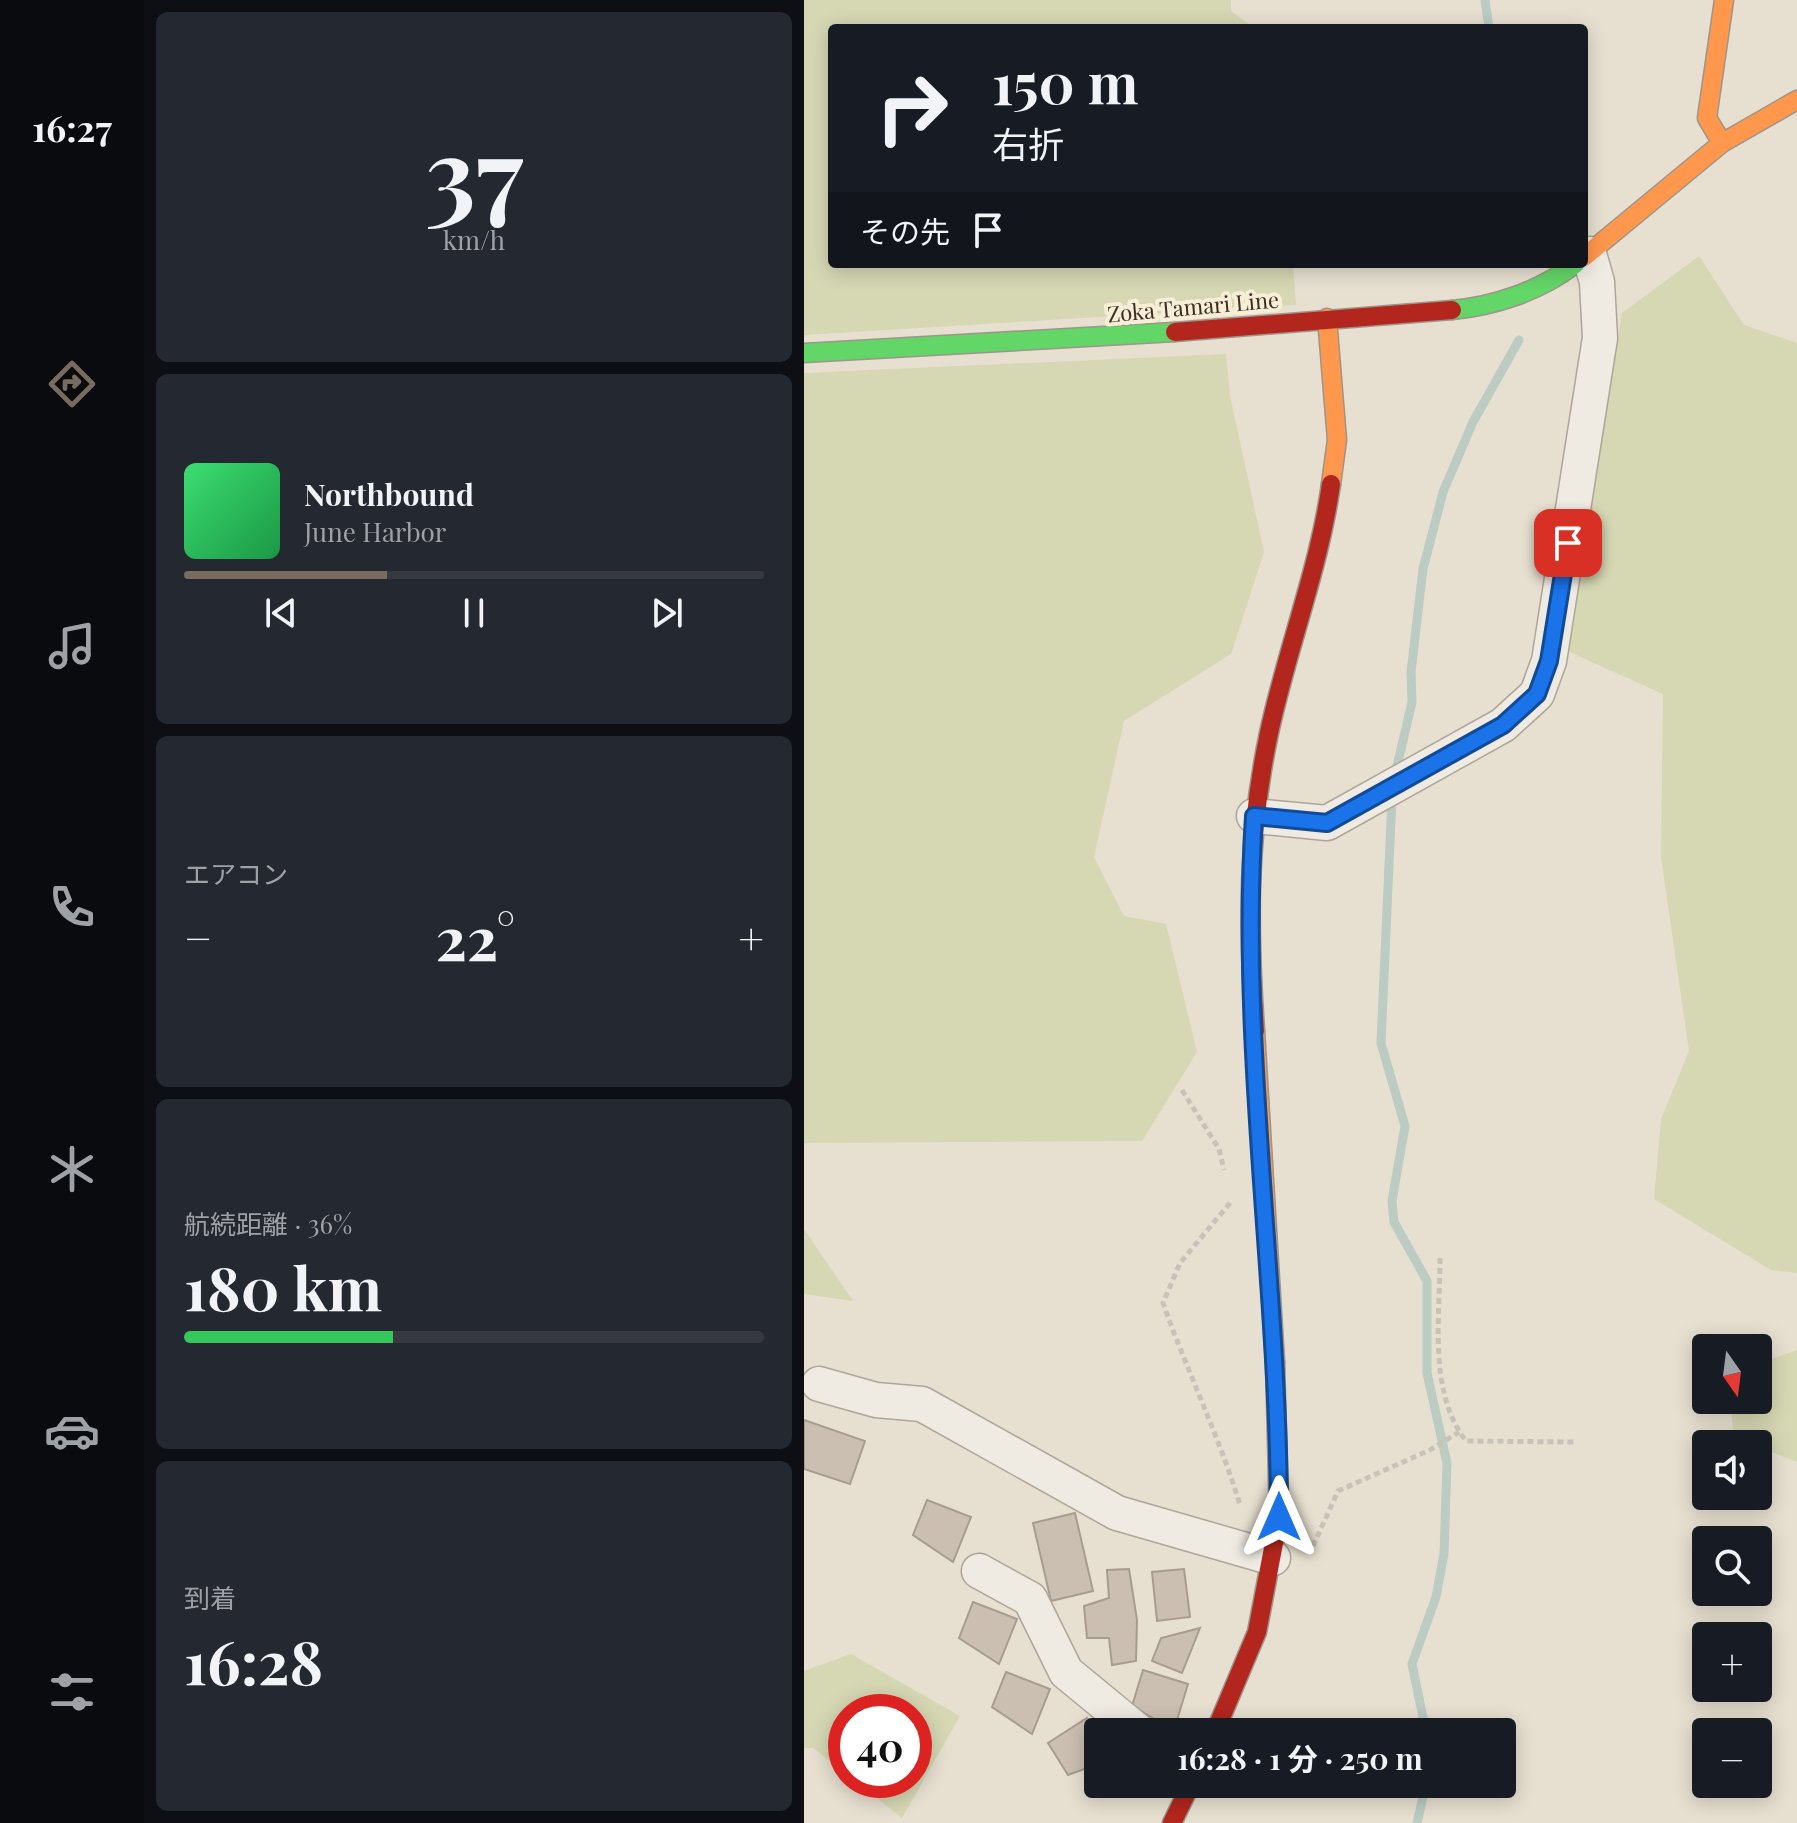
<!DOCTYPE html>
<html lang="ja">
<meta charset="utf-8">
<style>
body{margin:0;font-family:"Playfair Display","Noto Sans JP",serif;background:#242831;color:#f1f3f6;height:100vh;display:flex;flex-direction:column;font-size:30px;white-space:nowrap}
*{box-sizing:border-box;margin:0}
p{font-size:26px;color:#9ea1a6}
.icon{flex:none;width:44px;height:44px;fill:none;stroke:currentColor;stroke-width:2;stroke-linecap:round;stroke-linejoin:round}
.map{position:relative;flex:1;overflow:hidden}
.panel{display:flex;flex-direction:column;gap:12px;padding:12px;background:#0d0f14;width:660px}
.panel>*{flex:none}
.guide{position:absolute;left:24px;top:24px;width:760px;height:244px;border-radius:8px;box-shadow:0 4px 20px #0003;background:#171b24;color:#f1f3f6;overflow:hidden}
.needle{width:52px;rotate:166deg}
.fabs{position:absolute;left:888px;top:1334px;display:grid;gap:16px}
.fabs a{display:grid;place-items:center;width:80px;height:80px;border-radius:8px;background:#171b24;box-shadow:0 4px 20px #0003;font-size:40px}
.speed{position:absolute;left:24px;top:1694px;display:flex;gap:16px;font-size:40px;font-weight:700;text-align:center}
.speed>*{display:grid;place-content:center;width:104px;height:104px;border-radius:50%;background:#171b24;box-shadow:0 4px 20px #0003;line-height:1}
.speed .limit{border:12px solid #d22;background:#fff;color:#111}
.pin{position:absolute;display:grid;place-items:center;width:68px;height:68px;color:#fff;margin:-34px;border-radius:16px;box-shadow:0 4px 12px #0006}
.me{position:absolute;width:88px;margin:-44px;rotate:0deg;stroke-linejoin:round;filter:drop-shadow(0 0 6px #0008)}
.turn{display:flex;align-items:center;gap:28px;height:168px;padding:0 32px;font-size:36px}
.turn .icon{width:104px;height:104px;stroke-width:2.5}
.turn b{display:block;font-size:56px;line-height:68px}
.then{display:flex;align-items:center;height:76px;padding:0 32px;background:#0003;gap:16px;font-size:30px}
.big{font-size:60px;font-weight:700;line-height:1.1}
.panel .tile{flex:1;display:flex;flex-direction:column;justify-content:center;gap:12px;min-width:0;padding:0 28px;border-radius:12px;background:#242831}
.panel .dial{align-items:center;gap:0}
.dial b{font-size:104px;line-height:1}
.song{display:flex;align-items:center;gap:24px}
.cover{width:96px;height:96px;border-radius:12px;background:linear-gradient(135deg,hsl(140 70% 55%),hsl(140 70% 35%))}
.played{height:8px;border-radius:4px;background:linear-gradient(90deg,#786c5e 35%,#363941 35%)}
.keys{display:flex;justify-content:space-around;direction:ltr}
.heat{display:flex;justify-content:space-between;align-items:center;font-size:44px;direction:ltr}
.charge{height:12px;border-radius:6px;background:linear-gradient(90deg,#34c759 36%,#363941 0)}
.trip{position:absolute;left:280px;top:1718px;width:432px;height:80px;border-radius:8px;background:#171b24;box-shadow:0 4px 20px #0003;font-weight:700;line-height:80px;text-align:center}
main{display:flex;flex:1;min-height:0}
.tabs{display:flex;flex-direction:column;width:144px;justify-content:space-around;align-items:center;background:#090b0e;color:#9ea1a6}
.tabs .icon{width:56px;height:56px}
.tabs .on{color:#786c5e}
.tabs b{font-size:36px;color:#f1f3f6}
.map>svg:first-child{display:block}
</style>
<main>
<nav class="tabs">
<b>16:27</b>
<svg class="icon on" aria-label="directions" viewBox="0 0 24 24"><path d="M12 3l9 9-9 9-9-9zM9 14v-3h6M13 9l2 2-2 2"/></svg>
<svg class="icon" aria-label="music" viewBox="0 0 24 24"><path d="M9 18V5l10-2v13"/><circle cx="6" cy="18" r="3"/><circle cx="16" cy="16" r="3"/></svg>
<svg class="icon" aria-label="phone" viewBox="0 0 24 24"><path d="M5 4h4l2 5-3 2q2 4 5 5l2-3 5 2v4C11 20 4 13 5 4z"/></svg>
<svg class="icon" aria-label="climate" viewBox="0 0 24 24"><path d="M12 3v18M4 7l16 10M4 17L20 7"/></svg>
<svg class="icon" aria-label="car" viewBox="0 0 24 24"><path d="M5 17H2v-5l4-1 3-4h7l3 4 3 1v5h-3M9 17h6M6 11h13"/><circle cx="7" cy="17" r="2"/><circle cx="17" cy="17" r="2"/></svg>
<svg class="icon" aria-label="filters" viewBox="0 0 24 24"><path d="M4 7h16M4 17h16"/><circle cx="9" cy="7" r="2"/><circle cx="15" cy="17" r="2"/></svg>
</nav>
<section class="panel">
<div class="tile dial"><b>37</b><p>km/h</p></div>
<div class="tile">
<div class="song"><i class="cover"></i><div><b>Northbound</b><p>June Harbor</p></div></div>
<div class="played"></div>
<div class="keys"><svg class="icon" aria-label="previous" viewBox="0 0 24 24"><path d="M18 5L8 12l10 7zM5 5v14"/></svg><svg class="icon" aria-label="pause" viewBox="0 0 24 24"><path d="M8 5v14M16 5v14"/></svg><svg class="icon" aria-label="next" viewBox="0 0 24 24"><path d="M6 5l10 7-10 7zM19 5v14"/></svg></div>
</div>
<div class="tile"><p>エアコン</p>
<div class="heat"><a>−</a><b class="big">22°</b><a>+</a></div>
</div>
<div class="tile"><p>航続距離 · 36%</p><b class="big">180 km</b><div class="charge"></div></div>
<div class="tile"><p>到着</p><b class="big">16:28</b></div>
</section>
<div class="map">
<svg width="993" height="1823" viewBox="0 0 993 1823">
<rect width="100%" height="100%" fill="#e7e0d1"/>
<path fill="#d6d7b3" d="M0 0H427V11L450 28H28V264H489L492 305 0 335Z
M895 256 940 325 993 343V1273L967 1270 850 1199 857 1119 885 1051 857 857 859 694 761 650 818 313Z
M422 354 426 396 460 552 427 654 320 721 290 857 320 916 362 924 393 1052 338 1141 0 1143V373Z
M0 1229 49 1301 0 1294Z
M993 1350V1462L930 1437 926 1400H954V1364Z
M47 1654 156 1716 98 1818 50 1780H110V1712H42V1774L9 1748H0V1671Z"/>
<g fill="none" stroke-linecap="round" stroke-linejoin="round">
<path stroke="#bcccc2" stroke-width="9" d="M681 0 685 28
M591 775 608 702 607 672 619 569 639 492 669 422 715 340
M588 798 577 1043 601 1126 588 1201 590 1222 623 1281V1373L643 1463 640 1554 632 1597 608 1664 622 1732
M613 1823 622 1784"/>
</g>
<path fill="#cbbfb2" stroke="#a89c90" stroke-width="2" d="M0 1420 61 1441 46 1484 0 1469Z
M123 1500 167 1517 149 1562 109 1535Z
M271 1513 289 1591 247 1601 229 1523Z
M325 1569 333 1620 332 1661 308 1665 305 1638H283L280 1606 305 1598 303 1570Z
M380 1569 386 1617 353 1621 348 1572Z
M169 1602 213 1619 195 1664 155 1638Z
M396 1628 378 1673 348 1661 357 1638Z
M339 1670 384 1684 370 1730 328 1706Z
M202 1672 246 1689 228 1734 188 1707Z
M283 1718 294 1735V1764L264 1775 244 1743Z"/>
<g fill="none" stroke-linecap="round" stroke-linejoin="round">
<defs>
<path id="street" d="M450 816 523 823 699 725 733 694 745 661 796 338 793 282 785 254
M15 1384 72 1400 118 1404 313 1513 469 1558
M175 1571 226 1599 262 1672 335 1732"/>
<path id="fast" d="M648 310C691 306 736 291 771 264
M0 353 371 332"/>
<path id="slow" d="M918 143 903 118 920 0
M780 257 918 143 993 100
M523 318 533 440 527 484
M451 1031 471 1362"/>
<path id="jam" d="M371 332 648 310
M451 1031C444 926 443 837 465 733 483 649 515 569 527 484
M411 1732 453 1632 475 1517 471 1362
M368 1823 387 1784"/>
</defs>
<use href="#street" stroke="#ada599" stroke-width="37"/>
<use href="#fast" stroke="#9c958a" stroke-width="21"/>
<use href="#slow" stroke="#9c958a" stroke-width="21"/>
<use href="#jam" stroke="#9c958a" stroke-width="21"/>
<path stroke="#c8c2b9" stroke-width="5" stroke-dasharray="6 4" stroke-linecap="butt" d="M378 1090 415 1149 420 1170
M426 1203 376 1263 359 1303C383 1371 415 1436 436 1505
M636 1258C636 1317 624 1392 662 1441L771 1442
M509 1546 534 1491 626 1450 655 1432"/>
<use href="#street" stroke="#efebe3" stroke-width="34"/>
<use href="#fast" stroke="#63d668" stroke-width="18"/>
<use href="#slow" stroke="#ff974d" stroke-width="18"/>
<use href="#jam" stroke="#b3261e" stroke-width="18"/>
</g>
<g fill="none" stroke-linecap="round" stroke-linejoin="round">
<defs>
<path id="route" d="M475 1517C475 1283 435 1049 450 816L523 823 699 725 733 694 745 661 764 543"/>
</defs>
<use href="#route" stroke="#114b97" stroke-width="20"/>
<use href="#route" stroke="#1a73e8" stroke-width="14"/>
</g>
<g text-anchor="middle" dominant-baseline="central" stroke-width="8" stroke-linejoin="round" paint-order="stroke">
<g font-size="22" fill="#3d2e20" stroke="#f7eed8">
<text transform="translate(389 306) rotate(-5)">Zoka Tamari Line</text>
</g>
</g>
</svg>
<div class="fabs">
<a><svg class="needle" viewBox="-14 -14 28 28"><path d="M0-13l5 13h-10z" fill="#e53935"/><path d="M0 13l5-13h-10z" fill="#9ea1a6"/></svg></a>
<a><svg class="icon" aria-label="sound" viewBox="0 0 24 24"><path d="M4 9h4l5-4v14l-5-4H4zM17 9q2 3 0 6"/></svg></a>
<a><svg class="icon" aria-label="search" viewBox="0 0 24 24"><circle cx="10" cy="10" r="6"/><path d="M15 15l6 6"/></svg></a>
<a>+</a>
<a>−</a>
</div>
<div class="speed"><div class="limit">40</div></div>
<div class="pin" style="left:764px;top:543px;background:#d93025"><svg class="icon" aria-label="arrive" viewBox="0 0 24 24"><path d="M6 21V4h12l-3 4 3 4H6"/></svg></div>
<svg class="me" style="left:475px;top:1517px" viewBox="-20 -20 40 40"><path d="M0-17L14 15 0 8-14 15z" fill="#1a73e8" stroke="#fff" stroke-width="4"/></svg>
<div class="trip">16:28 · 1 分 · 250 m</div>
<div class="guide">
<div class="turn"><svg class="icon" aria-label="right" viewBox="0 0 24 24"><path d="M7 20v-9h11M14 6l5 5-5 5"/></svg><div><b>150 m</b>右折</div></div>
<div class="then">その先<svg class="icon" aria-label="arrive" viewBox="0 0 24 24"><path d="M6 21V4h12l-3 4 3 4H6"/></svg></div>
</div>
</div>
</main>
